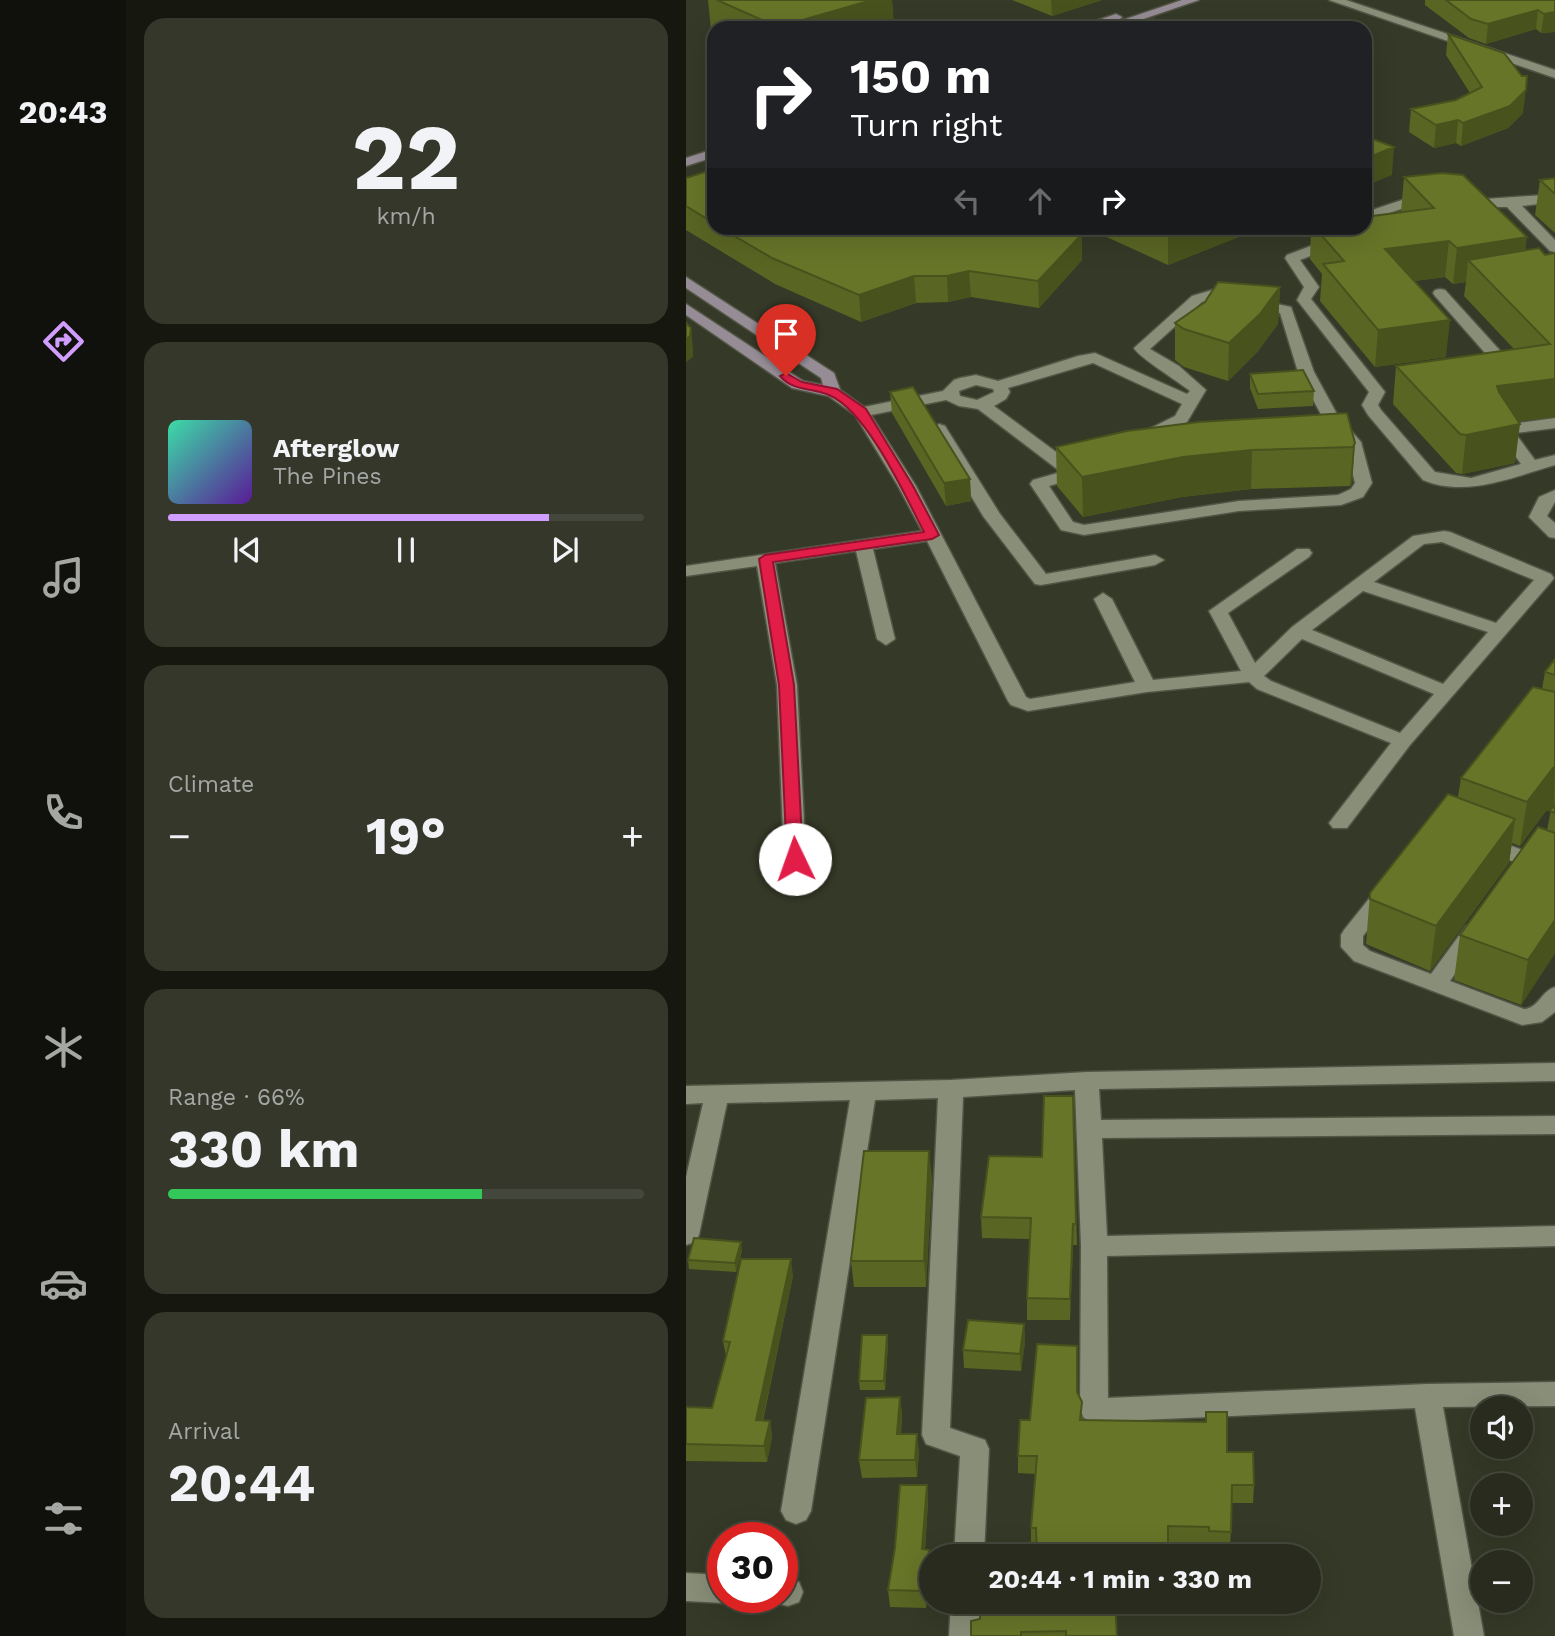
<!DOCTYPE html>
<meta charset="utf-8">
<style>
body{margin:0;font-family:"Work Sans",sans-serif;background:#34372a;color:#f1f3f6;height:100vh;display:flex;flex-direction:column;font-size:26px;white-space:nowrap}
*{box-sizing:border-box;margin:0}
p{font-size:23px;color:#a5a7a4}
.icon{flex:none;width:38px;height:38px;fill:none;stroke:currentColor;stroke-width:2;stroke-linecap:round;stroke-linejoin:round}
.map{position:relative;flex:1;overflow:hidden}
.side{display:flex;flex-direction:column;gap:18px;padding:18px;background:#161810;width:560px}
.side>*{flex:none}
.guide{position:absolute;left:21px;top:21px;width:665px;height:214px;border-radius:21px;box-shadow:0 7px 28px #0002,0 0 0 2px #44473b;background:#202124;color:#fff;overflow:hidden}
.controls{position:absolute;left:784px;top:1396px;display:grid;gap:14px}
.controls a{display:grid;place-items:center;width:63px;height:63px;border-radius:50%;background:#282b1d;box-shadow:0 7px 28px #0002,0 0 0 2px #44473b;font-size:35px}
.speed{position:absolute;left:21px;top:1522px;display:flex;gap:14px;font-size:35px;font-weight:700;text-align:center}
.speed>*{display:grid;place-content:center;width:91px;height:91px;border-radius:50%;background:#282b1d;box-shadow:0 7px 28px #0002,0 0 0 2px #44473b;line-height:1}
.speed .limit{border:10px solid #d22;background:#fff;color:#111}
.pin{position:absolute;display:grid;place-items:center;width:60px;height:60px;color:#fff;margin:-72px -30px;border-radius:50% 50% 50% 0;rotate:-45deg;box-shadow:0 0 7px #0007}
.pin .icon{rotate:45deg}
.me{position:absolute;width:77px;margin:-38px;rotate:357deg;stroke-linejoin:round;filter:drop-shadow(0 0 5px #0008)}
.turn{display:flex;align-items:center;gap:24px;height:147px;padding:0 28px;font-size:32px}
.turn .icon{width:91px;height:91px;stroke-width:2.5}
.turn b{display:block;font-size:49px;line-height:60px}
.lanes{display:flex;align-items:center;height:66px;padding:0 28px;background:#0003;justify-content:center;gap:35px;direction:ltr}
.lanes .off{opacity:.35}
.big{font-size:52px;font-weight:700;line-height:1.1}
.side .widget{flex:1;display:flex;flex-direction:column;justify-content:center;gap:10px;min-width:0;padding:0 24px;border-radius:21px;background:#34372a}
.side .dial{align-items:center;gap:0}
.dial b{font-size:91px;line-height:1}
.song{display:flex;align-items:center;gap:21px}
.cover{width:84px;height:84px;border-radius:10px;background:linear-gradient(135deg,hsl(160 70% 55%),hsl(270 70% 35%))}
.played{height:7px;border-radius:4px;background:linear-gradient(90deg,#d19dfe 80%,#44473b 80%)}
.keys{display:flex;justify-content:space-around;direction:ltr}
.heat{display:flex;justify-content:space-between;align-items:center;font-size:38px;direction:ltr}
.charge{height:10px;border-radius:5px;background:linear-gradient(90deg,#34c759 66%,#44473b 0)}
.trip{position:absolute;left:233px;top:1544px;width:402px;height:70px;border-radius:35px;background:#282b1d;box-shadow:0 7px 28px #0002,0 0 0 2px #44473b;font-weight:700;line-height:70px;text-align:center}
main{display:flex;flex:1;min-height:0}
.dock{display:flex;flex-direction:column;width:126px;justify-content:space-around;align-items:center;background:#10110c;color:#a5a7a4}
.dock .icon{width:49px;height:49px}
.dock .on{color:#d19dfe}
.dock b{font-size:32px;color:#f1f3f6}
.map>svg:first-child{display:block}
</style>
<main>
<nav class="dock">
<b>20:43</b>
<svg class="icon on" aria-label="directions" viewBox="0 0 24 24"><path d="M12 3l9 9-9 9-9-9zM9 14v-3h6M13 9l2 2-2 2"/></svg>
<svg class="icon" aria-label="music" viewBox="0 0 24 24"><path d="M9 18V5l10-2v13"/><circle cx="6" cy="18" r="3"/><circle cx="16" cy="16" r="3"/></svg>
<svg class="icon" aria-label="phone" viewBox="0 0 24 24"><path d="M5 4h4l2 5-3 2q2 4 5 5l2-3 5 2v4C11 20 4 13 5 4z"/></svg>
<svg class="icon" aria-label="climate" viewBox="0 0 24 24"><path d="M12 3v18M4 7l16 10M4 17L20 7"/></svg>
<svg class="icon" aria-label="car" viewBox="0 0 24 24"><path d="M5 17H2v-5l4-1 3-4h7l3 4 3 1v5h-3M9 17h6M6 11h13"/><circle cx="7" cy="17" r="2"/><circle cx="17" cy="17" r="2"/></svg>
<svg class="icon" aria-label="filters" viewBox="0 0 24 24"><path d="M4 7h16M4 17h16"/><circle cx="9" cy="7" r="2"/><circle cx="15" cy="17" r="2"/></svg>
</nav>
<section class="side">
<div class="widget dial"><b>22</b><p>km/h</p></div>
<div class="widget">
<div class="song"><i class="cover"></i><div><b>Afterglow</b><p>The Pines</p></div></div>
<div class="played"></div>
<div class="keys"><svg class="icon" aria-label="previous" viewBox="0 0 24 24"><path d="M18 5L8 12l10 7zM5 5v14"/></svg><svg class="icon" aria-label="pause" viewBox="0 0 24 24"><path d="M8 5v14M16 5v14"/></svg><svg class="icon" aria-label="next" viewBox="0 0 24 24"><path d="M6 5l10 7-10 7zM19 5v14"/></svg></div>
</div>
<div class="widget"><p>Climate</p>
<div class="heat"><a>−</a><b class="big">19°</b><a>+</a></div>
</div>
<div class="widget"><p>Range · 66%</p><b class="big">330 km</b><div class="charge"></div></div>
<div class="widget"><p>Arrival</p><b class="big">20:44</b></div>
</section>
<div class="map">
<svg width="869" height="1636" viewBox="0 0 869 1636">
<rect width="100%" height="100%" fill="#353927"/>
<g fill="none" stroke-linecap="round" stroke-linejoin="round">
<defs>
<path id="street" d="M643 0H660L869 70V78Z
M869 194V202L836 206 869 240V252L864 251 821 207H778L771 203C776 199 854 196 869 194Z
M731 195H742L749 199 747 202 732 203 698 215V223L693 229 614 260 633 287 625 299 699 392 692 405 695 410 749 472 785 478 835 464 810 429 812 426 869 418V428L829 433 849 460 869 455V465C827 477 780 498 737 480L682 415 676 405 683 392 611 300 618 287 599 258 601 255 672 228H679L684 222 686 210Z
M202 228H216L211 251 217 255 215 258 203 260 196 256Z
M754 289 759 290 828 366 830 373 828 376H816L814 370 749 296 747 293 749 290Z
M526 290 605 307 628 372 652 416 675 442 686 483 677 497 655 505 553 511 398 535 375 530 344 484 347 480 375 472 292 409 273 406 260 400 185 415 230 486 340 697 344 699 449 682 408 599 417 593 426 599 467 680 555 671 523 611 611 549H623L626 553 623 557 542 613 569 663 606 627 727 536 758 531 764 532 865 574 868 578 865 582 724 745 661 828H647L643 823 705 743 571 689 563 682 461 692 342 711 325 705 322 701 241 541 187 549 209 639 200 645 191 639 170 551 89 563 111 685 120 859 117 864H101L98 859 91 685 71 566 0 576V566L236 531 212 486 169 415 141 395 139 392 141 389H153L178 407 257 391 268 380 274 378 290 375 312 381 392 356 409 353 501 394 504 391C493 382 451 356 448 348L506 296ZM527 299 594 313 612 372 637 418 659 443 669 483 665 489 652 495 553 501 398 525 387 522 363 486 394 477 501 422 520 390 493 366 464 349 516 302ZM407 363 496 404 489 416 389 466 308 406 320 399 324 392 322 388ZM290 385 307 389 308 392 291 400 274 396 273 391ZM756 542 848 580 810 623 688 582 738 544ZM677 591 802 632 757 684 626 630ZM616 639 748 694 714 733 585 681 578 676Z
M253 424 259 426 314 514 360 574 469 555 478 560 469 565 355 585 349 584 297 516 245 429Z
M869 490V502L861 516 869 523V538L863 537 843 517 853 497Z
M799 836 869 862V877L791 848 788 843 791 838Z
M698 888 706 890 709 895 677 936V945L684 951 745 974 780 926 788 924 796 926 799 931 764 981 838 1009C853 1008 855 991 869 987V1012L856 1022 836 1025 668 961 655 947V935L658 930 690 890Z
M869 1063V1081L413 1089 415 1120 869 1116V1134L416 1138 421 1236 869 1226V1246L421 1256 422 1398 741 1384 869 1382V1406L757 1407 798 1636H768L729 1408 408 1422 398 1418 394 1410 395 1246 389 1090 277 1097 264 1428 299 1440 303 1449 298 1556H268L274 1456 240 1444 236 1435 252 1098 189 1100 125 1511 120 1520 110 1524 100 1520 95 1511 164 1100 41 1103 13 1235 9 1242 0 1245V1177L17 1103 0 1104V1086L265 1080 401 1072Z
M0 1573 37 1575V1598L48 1599 37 1603 0 1601Z
M96 1578 113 1582 117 1592 113 1602 102 1606 85 1602 83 1598H96Z
M265 1601H295L293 1636H263Z"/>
<path id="secondary" d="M496 0H513L431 28H413Z
M430 14 436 17 434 19 407 28H389Z
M28 149V157L0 166V158Z
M0 277 148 373 155 392 153 395 147 397 106 388 0 315V304L117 381 137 385 135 378 0 288Z"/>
</defs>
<use href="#street" stroke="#525545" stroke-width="3"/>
<use href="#secondary" stroke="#525545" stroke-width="3"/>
<use href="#street" fill="#888e78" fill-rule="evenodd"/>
<use href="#secondary" fill="#958c95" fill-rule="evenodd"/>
</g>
<path fill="#596523" d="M22 0H206L208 28H28V40L26 39Z
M326 0H416L366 16Z
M739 0H869V32L855 33 850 29 800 44 783 38 739 5Z
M762 34 837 113 822 128 775 146 770 143 748 148 723 132 725 109 770 100 784 93 760 55Z
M28 169V228H200L199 235 201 236 213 235V228H335L396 234V260L353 308 285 297 262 302 230 303 175 322 89 284 0 230V178Z
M718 177 839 250 859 255 869 417 832 421 829 463 776 474 770 473 707 404 710 366 828 349 778 296 780 282 767 284 759 277 728 281 760 357 689 367 634 301 636 274 624 259 625 228H679L715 212Z
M869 178V233L849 215 854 180Z
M401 228H575L482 265Z
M594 287 592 324 572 351 542 381 498 367 489 360V323Z
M564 374 628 391 627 406 572 409 564 388Z
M204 392 284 479 285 501 260 506 206 413Z
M669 443 666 483 664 486 565 489 496 497 397 517 371 486 370 447Z
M869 659V953L835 1005 768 980 774 935 861 830 865 810 860 811 834 846 826 843 823 863 744 971 680 944 684 893 772 797 775 778 856 689 859 672Z
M387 1096 391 1245H387L384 1320H341V1298L344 1239 296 1238 295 1217 356 1157Z
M246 1177 240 1287H168L165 1261Z
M56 1251 50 1272 3 1269 2 1260Z
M107 1276 77 1421H84L86 1437 81 1462 0 1461V1407L26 1408 40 1356 37 1341Z
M338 1324 339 1342 335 1371 278 1368 277 1350Z
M202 1344 199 1390H174L173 1381Z
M391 1393 397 1420 541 1452 568 1485 567 1503H546L544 1549H522V1545L482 1544 345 1545V1528L349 1474 332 1473V1456L344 1420Z
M214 1397 216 1415 215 1434 233 1451 231 1477 176 1478 173 1460Z
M241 1485 242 1502 239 1549 243 1550 245 1567 240 1608 204 1607 202 1590Z
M285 1621 431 1636H285Z"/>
<path fill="#48521d" d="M186 0H206L208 28H92V27Z
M365 0H416L366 16Z
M852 10 850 29 800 44 802 24Z
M869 12V32L855 33 858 14Z
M840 90 837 113 822 128 775 146 777 123Z
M772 120 770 143 748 148 750 125Z
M708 147 706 175 679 186V159Z
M194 228H200L195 258 193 232Z
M213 228H288L214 248Z
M504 228H575L482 265V236Z
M396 234V260L353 308 352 281Z
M841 237 837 273 782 260 780 282 767 284 771 248Z
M763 241 759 277 696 285 699 249Z
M283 271 285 297 262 302 261 276Z
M228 276 230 303 175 322 173 295Z
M594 287 592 324 572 351 542 381 543 343Z
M764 320 760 357 689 367 692 330Z
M5 328 7 349V357L0 362V339Z
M869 379V417L807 424 811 386Z
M834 424 829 463 776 474 780 435Z
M669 443 666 483 664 486 667 447Z
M566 450 565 489 496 497 397 517 396 477 497 457Z
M284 479 285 501 260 506 258 483Z
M869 767 868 808 860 811 834 846 841 802 867 768Z
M829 819 823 863 744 971 750 926Z
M869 920V953L835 1005 842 960Z
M243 1151 246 1177 240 1287 238 1261Z
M387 1224V1245L384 1320V1299Z
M55 1242 56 1251 50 1272 49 1263Z
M105 1259 107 1276 73 1437 70 1420Z
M338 1324 339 1342 335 1371 334 1354Z
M201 1335 202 1344 199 1390 198 1381Z
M214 1397 216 1415 213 1451 211 1434Z
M84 1421 86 1437 81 1462 78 1446Z
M231 1434 233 1451 231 1477 229 1460Z
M241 1485 242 1502 238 1567 236 1549Z
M243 1550 245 1567 240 1608 239 1591Z"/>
<path fill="#677529" stroke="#48521d" stroke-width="2" d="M31 0H186L92 27Z
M760 0H869V12L858 14 852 10 802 24 785 19Z
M468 19 473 25 491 27 501 23 515 28H438Z
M762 34 818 53 836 76H841L840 90 824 106 777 123 772 120 750 125 725 109 770 100 796 87Z
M679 136 708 147 679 159Z
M28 169V223L0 206V178Z
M756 173 777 175 841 237 771 248 763 241 699 249 764 320 692 330 637 264 658 261 629 228H679V217L748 208 718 177Z
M869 178V194L854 180Z
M35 228H194L193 232 201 236 284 228H335L396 234 352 281 283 271 261 276H228L173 295 86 258Z
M463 228H504L482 236Z
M853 248 859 255 869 253V379L811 386 813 392 834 424 780 435 774 434 710 366 864 344 782 260Z
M532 282 594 287 574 314 543 343 498 329 489 323 519 302Z
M0 323 5 328 4 336 0 339Z
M617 370 628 391 572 394 564 374Z
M227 387 284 479 258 483 204 392Z
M661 413 669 443 667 447 566 450 497 457 396 477 370 447 441 431 513 422Z
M869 659V675L859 672Z
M847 687 869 692V767L867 768 841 802 775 778Z
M762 794 829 819 750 926 684 899V893Z
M869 804V813L864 811Z
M852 827 869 833V920L842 960 774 935Z
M358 1096H387L390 1224H387L384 1299 341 1298 345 1218 295 1217 303 1156 356 1157Z
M178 1151H243L238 1261H165Z
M8 1238 55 1242 49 1263 2 1260Z
M55 1259H105L70 1420 84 1421 78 1446 0 1444V1407L26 1408 44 1342 37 1341Z
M282 1320 338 1324 334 1354 277 1350Z
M176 1335H201L198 1381H173Z
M351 1344 391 1346V1392L396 1402 394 1420 520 1422V1412H541V1452H567L568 1485H546L545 1532 523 1531V1527L482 1526V1556H351L350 1528H345L351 1456H332L334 1420H344Z
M214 1397 211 1434H231L229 1460H173L180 1398Z
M214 1485H241L236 1549 243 1550 239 1591 202 1590 209 1548Z
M295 1601H429L431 1636H380V1631L335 1632V1636H285V1621L294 1619Z"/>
<path fill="#e11d48" stroke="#92132f" stroke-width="2" d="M100 373 116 382 151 389 180 409 227 486 253 535 246 539 87 562 108 685 117 859 109 864 101 859 93 685 73 559 79 555 238 532C219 495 181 411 143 395 125 387 108 392 94 376Z"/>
</svg>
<div class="controls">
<a><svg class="icon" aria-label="sound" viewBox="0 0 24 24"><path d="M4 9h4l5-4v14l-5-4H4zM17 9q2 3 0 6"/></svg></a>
<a>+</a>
<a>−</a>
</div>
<div class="speed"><div class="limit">30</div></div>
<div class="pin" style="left:100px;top:376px;background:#d93025"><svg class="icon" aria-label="arrive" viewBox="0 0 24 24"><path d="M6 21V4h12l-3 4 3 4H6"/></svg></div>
<svg class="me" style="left:109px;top:859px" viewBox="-20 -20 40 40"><circle r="19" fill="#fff"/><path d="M0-13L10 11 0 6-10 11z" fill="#e11d48"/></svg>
<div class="trip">20:44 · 1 min · 330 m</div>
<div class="guide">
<div class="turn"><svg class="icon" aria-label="right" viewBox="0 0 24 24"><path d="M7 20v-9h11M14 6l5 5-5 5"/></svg><div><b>150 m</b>Turn right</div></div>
<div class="lanes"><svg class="icon off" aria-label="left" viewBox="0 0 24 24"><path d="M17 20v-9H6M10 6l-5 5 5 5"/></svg><svg class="icon off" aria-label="ahead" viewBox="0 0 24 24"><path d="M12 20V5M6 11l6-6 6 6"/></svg><svg class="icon" aria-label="right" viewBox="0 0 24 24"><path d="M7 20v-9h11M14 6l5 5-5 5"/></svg></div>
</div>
</div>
</main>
